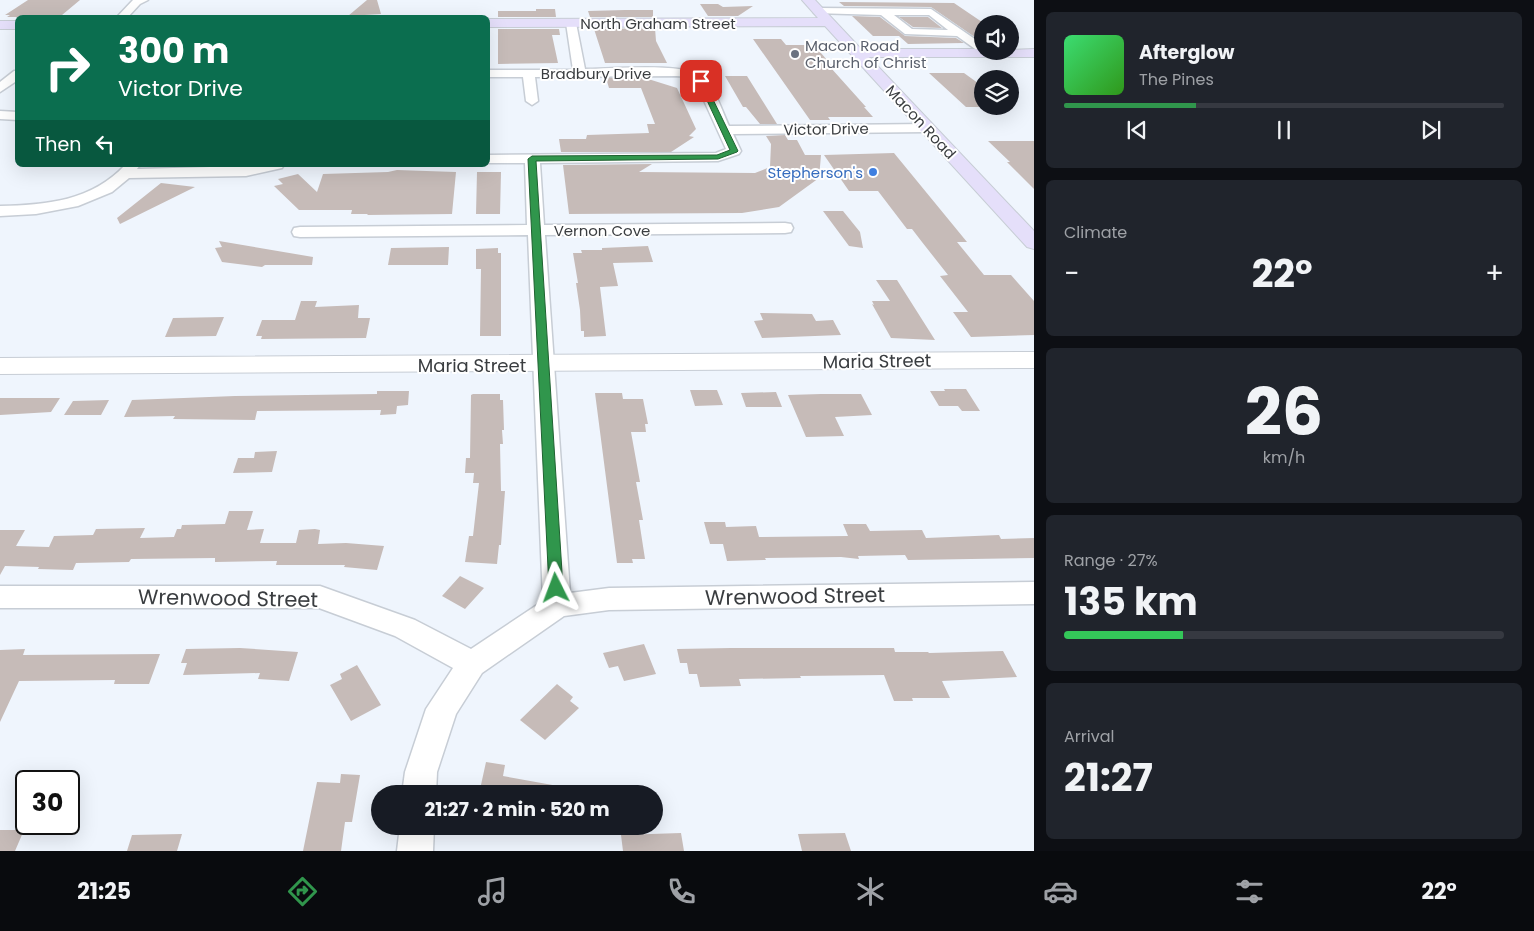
<!DOCTYPE html>
<meta charset="utf-8">
<style>
body{margin:0;font-family:Poppins,sans-serif;background:#20242c;color:#f1f3f6;height:100vh;display:flex;flex-direction:column;font-size:19px;white-space:nowrap}
*{box-sizing:border-box;margin:0}
p{font-size:16px;color:#9ea1a6}
.icon{flex:none;width:28px;height:28px;fill:none;stroke:currentColor;stroke-width:2;stroke-linecap:round;stroke-linejoin:round}
.map{position:relative;flex:1;overflow:hidden}
.sheet{display:flex;flex-direction:column;gap:12px;padding:12px;background:#0d0f14;width:500px}
.sheet>*{flex:none}
.top-card{position:absolute;left:15px;top:15px;width:475px;height:152px;border-radius:8px;box-shadow:0 5px 20px #0002;background:#0b6e4f;color:#fff;overflow:hidden}
.tools{position:absolute;left:974px;top:15px;display:grid;gap:10px}
.tools a{display:grid;place-items:center;width:45px;height:45px;border-radius:50%;background:#171b24;box-shadow:0 5px 20px #0002;font-size:25px}
.speed{position:absolute;left:15px;top:770px;display:flex;gap:10px;font-size:25px;font-weight:700;text-align:center}
.speed>*{display:grid;place-content:center;width:65px;height:65px;border-radius:50%;background:#171b24;box-shadow:0 5px 20px #0002;line-height:1}
.speed .limit{border:2px solid #111;border-radius:8px;background:#fff;color:#111}
.pin{position:absolute;display:grid;place-items:center;width:42px;height:42px;color:#fff;margin:-21px;border-radius:10px;box-shadow:0 2px 8px #0006}
.me{position:absolute;width:55px;margin:-28px;rotate:357deg;stroke-linejoin:round;filter:drop-shadow(0 0 4px #0008)}
.turn{display:flex;align-items:center;gap:18px;height:105px;padding:0 20px;font-size:22px}
.turn .icon{width:65px;height:65px;stroke-width:2.5}
.turn b{display:block;font-size:35px;line-height:42px}
.then{display:flex;align-items:center;height:48px;padding:0 20px;background:#0003;gap:10px;font-size:19px}
.big{font-size:38px;font-weight:700;line-height:1.1}
.sheet .tile{flex:1;display:flex;flex-direction:column;justify-content:center;gap:8px;min-width:0;padding:0 18px;border-radius:8px;background:#20242c}
.sheet .dial{align-items:center;gap:0}
.dial b{font-size:65px;line-height:1}
.song{display:flex;align-items:center;gap:15px}
.cover{width:60px;height:60px;border-radius:8px;background:linear-gradient(135deg,hsl(140 70% 55%),hsl(110 70% 35%))}
.played{height:5px;border-radius:2px;background:linear-gradient(90deg,#30964c 30%,#363941 30%)}
.keys{display:flex;justify-content:space-around;direction:ltr}
.heat{display:flex;justify-content:space-between;align-items:center;font-size:28px;direction:ltr}
.charge{height:8px;border-radius:4px;background:linear-gradient(90deg,#34c759 27%,#363941 0)}
.trip{position:absolute;left:371px;top:785px;width:292px;height:50px;border-radius:25px;background:#171b24;box-shadow:0 5px 20px #0002;font-weight:700;line-height:50px;text-align:center}
.menu{display:flex;height:80px;justify-content:space-around;align-items:center;background:#090b0e;color:#9ea1a6}
.menu .icon{width:35px;height:35px}
.menu .on{color:#30964c}
.menu b{font-size:22px;color:#f1f3f6}
main{display:flex;flex:1;min-height:0}
.map>svg:first-child{display:block}
</style>
<main>
<div class="map">
<svg width="1034" height="851" viewBox="0 0 1034 851">
<rect width="100%" height="100%" fill="#eff5fd"/>
<path fill="#c6bbb8" d="M28 0H80L62 15 54 17H7L10 15H5Z
M367 0H377L381 14 348 16Z
M839 2 954 3 982 22V42L931 7 844 6Z
M700 4H718L723 7 753 6 738 16H708Z
M536 9H555L556 17H498V11H536Z
M625 10H653V17H590L588 11Z
M852 16 880 17 905 36 956 38 964 43 908 44 899 36H873Z
M899 17H928L942 28 913 27Z
M655 28 656 41 667 63H605L594 29Z
M498 29H559L560 35H552L558 63 498 64Z
M753 39H781L786 45H814L834 68H831L866 107H864L873 117H828L830 120H810Z
M929 73H964L982 86V106L1006 107H966Z
M725 76H747L777 124H760L746 107H743Z
M606 78H645L677 88 696 129 689 136 694 137 671 152H561L559 139H586L587 135 649 133 647 124H655L641 88H609Z
M785 135 788 140H797L805 155H821L819 178 779 207 742 213 569 214 563 165 652 164 639 172 755 173 770 167 771 144 766 136Z
M988 141H1034V189L1007 162H1010Z
M894 153 967 242H957L984 275H1011L1034 301V335L971 337 953 312H968L940 276 948 275 922 242 912 229H907L878 191H849L824 155Z
M397 170 456 172 452 214 367 215 368 214H351L352 210H299L274 186 283 184 278 179 298 174 317 192 323 174 388 172Z
M477 172H501L500 214H476Z
M161 183 195 187 120 224 117 218Z
M823 211H843L860 232 863 248 849 246Z
M219 241 313 257 312 265H265L262 267 222 262 215 248 222 247Z
M648 246 653 262 613 263 618 286 600 287 606 336 584 337V331H581L580 310 576 283H578L573 253H582L581 250H602V248Z
M449 247 448 265H388L391 248Z
M498 248V253H501V336H480L481 269H476V249Z
M876 280H897L935 340 891 338 872 304 874 305 872 301H890Z
M301 301H317L315 307 359 305 358 318H370L366 338 261 339 262 336H256L262 320H295Z
M760 313 812 314 816 321 833 320 841 335 762 338 754 321 763 320Z
M224 317 216 336 165 337 173 318Z
M944 389H966L980 411H962L958 406H939L930 391H945Z
M690 390H717L723 405 695 406Z
M377 391H409L408 405 397 406 396 414 380 415 381 410 257 411 255 420 173 419 175 416 124 417 132 400 235 396 377 394Z
M776 392 782 407H746L741 393Z
M595 393H622L623 399H643L648 424H645L646 432H631L640 482H636L643 520H639L645 559H632L633 563H617Z
M473 394H500V400H503L504 430H502L503 444H500L501 491H505L501 545H499L497 564 465 562 469 536H473L479 483H473L474 473H465L466 458H470L471 395Z
M821 394H861L872 415 835 417 844 436 806 437 788 395Z
M0 398H60L51 412 0 415Z
M109 400 101 415H64L73 401Z
M277 451 272 472 233 473 238 458H254L255 452Z
M229 511H253L247 530 264 529 260 543H296L299 530 315 529 320 530 318 544 346 543 384 546 377 570 344 567 345 565H276L277 561 215 562V558L131 559 129 562 76 563 73 570 38 569 39 567 5 566 0 575V530H25L16 546 49 547 54 536 93 535 96 529 145 528 140 538 174 537 177 529H181L182 525 225 524Z
M704 522H725L726 527 756 526 759 537 848 536 843 524H866L870 531 922 530 926 538 999 535 1001 539 1034 538V558L908 560 905 555 858 556 859 559 841 557 765 558 766 560 727 561 723 544H710Z
M460 576 484 588 465 609 442 596Z
M644 644 656 674 624 681 618 666 609 668 603 653Z
M240 648 298 652 289 681 258 679 260 673 183 675 187 663H181L186 649Z
M731 648H894L895 652H928L929 653 1003 651 1017 677 942 681 950 698H912L913 701H894L884 675 800 676 801 678 739 679 741 686 700 687 697 674H689L687 663H680L677 649Z
M25 649 23 655 160 654 149 684H114L115 680 19 681 0 722V650Z
M357 665 381 705 351 721 330 685 342 679 340 674Z
M557 684 573 697 570 701 579 708 545 740 520 720Z
M486 762 505 765 503 776 558 786V794H479Z
M341 774 360 775 352 822H345L341 851H303L317 782 340 783Z
M0 830H24L15 851H0Z
M681 833 684 851H623L621 835Z
M845 833 851 851H802L798 834Z
M182 834 177 851H127L132 835Z"/>
<g fill="none" stroke-linecap="round" stroke-linejoin="round">
<defs>
<path id="minor" d="M133 0H148L140 4 127 18H116Z
M818 8 931 9 982 44V51H986H978L957 36 905 34 881 15 814 13V9ZM894 15H929L948 30 912 29Z
M571 20 576 23 585 69C610 69 687 62 704 77 714 86 723 113 729 126L927 124 934 128 927 132 733 134 741 151 739 154 718 161 540 163 544 225 785 223 791 224 793 228 791 232 785 233 545 235 570 593 609 588 1034 582V604L609 610 564 616 482 673 456 714 437 772 436 794H402L405 772 426 709 453 668 395 636 319 608H0V586H320L415 620 471 649 543 601 528 235 300 237 294 236 292 232 294 228 300 227 527 225 525 163H488V155L716 153 726 149 696 83 689 77 676 76 535 77 538 101 532 105 526 101 523 77H488V70H573L566 23Z
M14 71H18V80L0 92V82Z
M0 111 18 112V120L0 119Z
M125 165H140L137 169 284 165 282 168 246 176 129 178 112 192 78 206 36 214 0 216V206C46 205 92 201 125 165Z
M400 826H434L433 851H397Z"/>
<path id="tertiary" d="M1034 352V368L0 374V358Z"/>
<path id="secondary" d="M802 0H815L861 49H982V51L1034 49V57H869L1034 231V249L1027 247 825 26 488 27V19L818 18Z
M0 21H18V29H0Z"/>
</defs>
<use href="#minor" stroke="#c7cdd5" stroke-width="3"/>
<use href="#tertiary" stroke="#c7cdd5" stroke-width="2"/>
<use href="#secondary" stroke="#c7cdd5" stroke-width="2"/>
<use href="#minor" fill="#fff" fill-rule="evenodd"/>
<use href="#tertiary" fill="#fff" fill-rule="evenodd"/>
<use href="#secondary" fill="#e5dffa" fill-rule="evenodd"/>
</g>
<path fill="#30964c" stroke="#1f6231" d="M701 79 704 81 738 151 737 152 718 159 536 161 563 588 561 591 556 593 551 591 549 588 528 159 532 156 717 155 730 150 698 81Z"/>
<circle fill="#6b7280" stroke="#fff" stroke-width="2" cx="795" cy="54" r="5"/>
<circle fill="#3f7fe0" stroke="#fff" stroke-width="2" cx="873" cy="172" r="5"/>
<g text-anchor="middle" dominant-baseline="central" stroke-width="4" stroke-linejoin="round" paint-order="stroke">
<g font-size="15" fill="#3a3d40" stroke="#fff">
<text x="658" y="23">North Graham Street</text>
<text x="596" y="73">Bradbury Drive</text>
<text transform="translate(921 122) rotate(47)">Macon Road</text>
<text transform="translate(826 129) rotate(-1)">Victor Drive</text>
<text x="602" y="230">Vernon Cove</text>
</g>
<g font-size="15" fill="#5b616d" stroke="#fff" text-anchor="start">
<text x="805" y="45">Macon Road<tspan x="805" dy="17">Church of Christ</tspan></text>
</g>
<g font-size="15" fill="#366cbe" stroke="#fff" text-anchor="end">
<text x="863" y="172">Stepherson's</text>
</g>
<g font-size="18" fill="#3a3d40" stroke="#fff">
<text transform="translate(877 361) rotate(-1)">Maria Street</text>
<text x="472" y="365">Maria Street</text>
</g>
<g font-size="21" fill="#3a3d40" stroke="#fff">
<text transform="translate(795 596) rotate(-1)">Wrenwood Street</text>
<text transform="translate(228 598) rotate(1)">Wrenwood Street</text>
</g>
</g>
</svg>
<div class="tools">
<a><svg class="icon" aria-label="sound" viewBox="0 0 24 24"><path d="M4 9h4l5-4v14l-5-4H4zM17 9q2 3 0 6"/></svg></a>
<a><svg class="icon" aria-label="layers" viewBox="0 0 24 24"><path d="M12 4l9 5-9 5-9-5zM3 14l9 5 9-5"/></svg></a>
</div>
<div class="speed"><div class="limit">30</div></div>
<div class="pin" style="left:701px;top:81px;background:#d93025"><svg class="icon" aria-label="arrive" viewBox="0 0 24 24"><path d="M6 21V4h12l-3 4 3 4H6"/></svg></div>
<svg class="me" style="left:556px;top:588px" viewBox="-20 -20 40 40"><path d="M0-17L14 15 0 8-14 15z" fill="#30964c" stroke="#fff" stroke-width="4"/></svg>
<div class="trip">21:27 · 2 min · 520 m</div>
<div class="top-card">
<div class="turn"><svg class="icon" aria-label="right" viewBox="0 0 24 24"><path d="M7 20v-9h11M14 6l5 5-5 5"/></svg><div><b>300 m</b>Victor Drive</div></div>
<div class="then">Then<svg class="icon" aria-label="left" viewBox="0 0 24 24"><path d="M17 20v-9H6M10 6l-5 5 5 5"/></svg></div>
</div>
</div>
<section class="sheet">
<div class="tile">
<div class="song"><i class="cover"></i><div><b>Afterglow</b><p>The Pines</p></div></div>
<div class="played"></div>
<div class="keys"><svg class="icon" aria-label="previous" viewBox="0 0 24 24"><path d="M18 5L8 12l10 7zM5 5v14"/></svg><svg class="icon" aria-label="pause" viewBox="0 0 24 24"><path d="M8 5v14M16 5v14"/></svg><svg class="icon" aria-label="next" viewBox="0 0 24 24"><path d="M6 5l10 7-10 7zM19 5v14"/></svg></div>
</div>
<div class="tile"><p>Climate</p>
<div class="heat"><a>−</a><b class="big">22°</b><a>+</a></div>
</div>
<div class="tile dial"><b>26</b><p>km/h</p></div>
<div class="tile"><p>Range · 27%</p><b class="big">135 km</b><div class="charge"></div></div>
<div class="tile"><p>Arrival</p><b class="big">21:27</b></div>
</section>
</main>
<nav class="menu">
<b>21:25</b>
<svg class="icon on" aria-label="directions" viewBox="0 0 24 24"><path d="M12 3l9 9-9 9-9-9zM9 14v-3h6M13 9l2 2-2 2"/></svg>
<svg class="icon" aria-label="music" viewBox="0 0 24 24"><path d="M9 18V5l10-2v13"/><circle cx="6" cy="18" r="3"/><circle cx="16" cy="16" r="3"/></svg>
<svg class="icon" aria-label="phone" viewBox="0 0 24 24"><path d="M5 4h4l2 5-3 2q2 4 5 5l2-3 5 2v4C11 20 4 13 5 4z"/></svg>
<svg class="icon" aria-label="climate" viewBox="0 0 24 24"><path d="M12 3v18M4 7l16 10M4 17L20 7"/></svg>
<svg class="icon" aria-label="car" viewBox="0 0 24 24"><path d="M5 17H2v-5l4-1 3-4h7l3 4 3 1v5h-3M9 17h6M6 11h13"/><circle cx="7" cy="17" r="2"/><circle cx="17" cy="17" r="2"/></svg>
<svg class="icon" aria-label="filters" viewBox="0 0 24 24"><path d="M4 7h16M4 17h16"/><circle cx="9" cy="7" r="2"/><circle cx="15" cy="17" r="2"/></svg>
<b>22°</b>
</nav>
